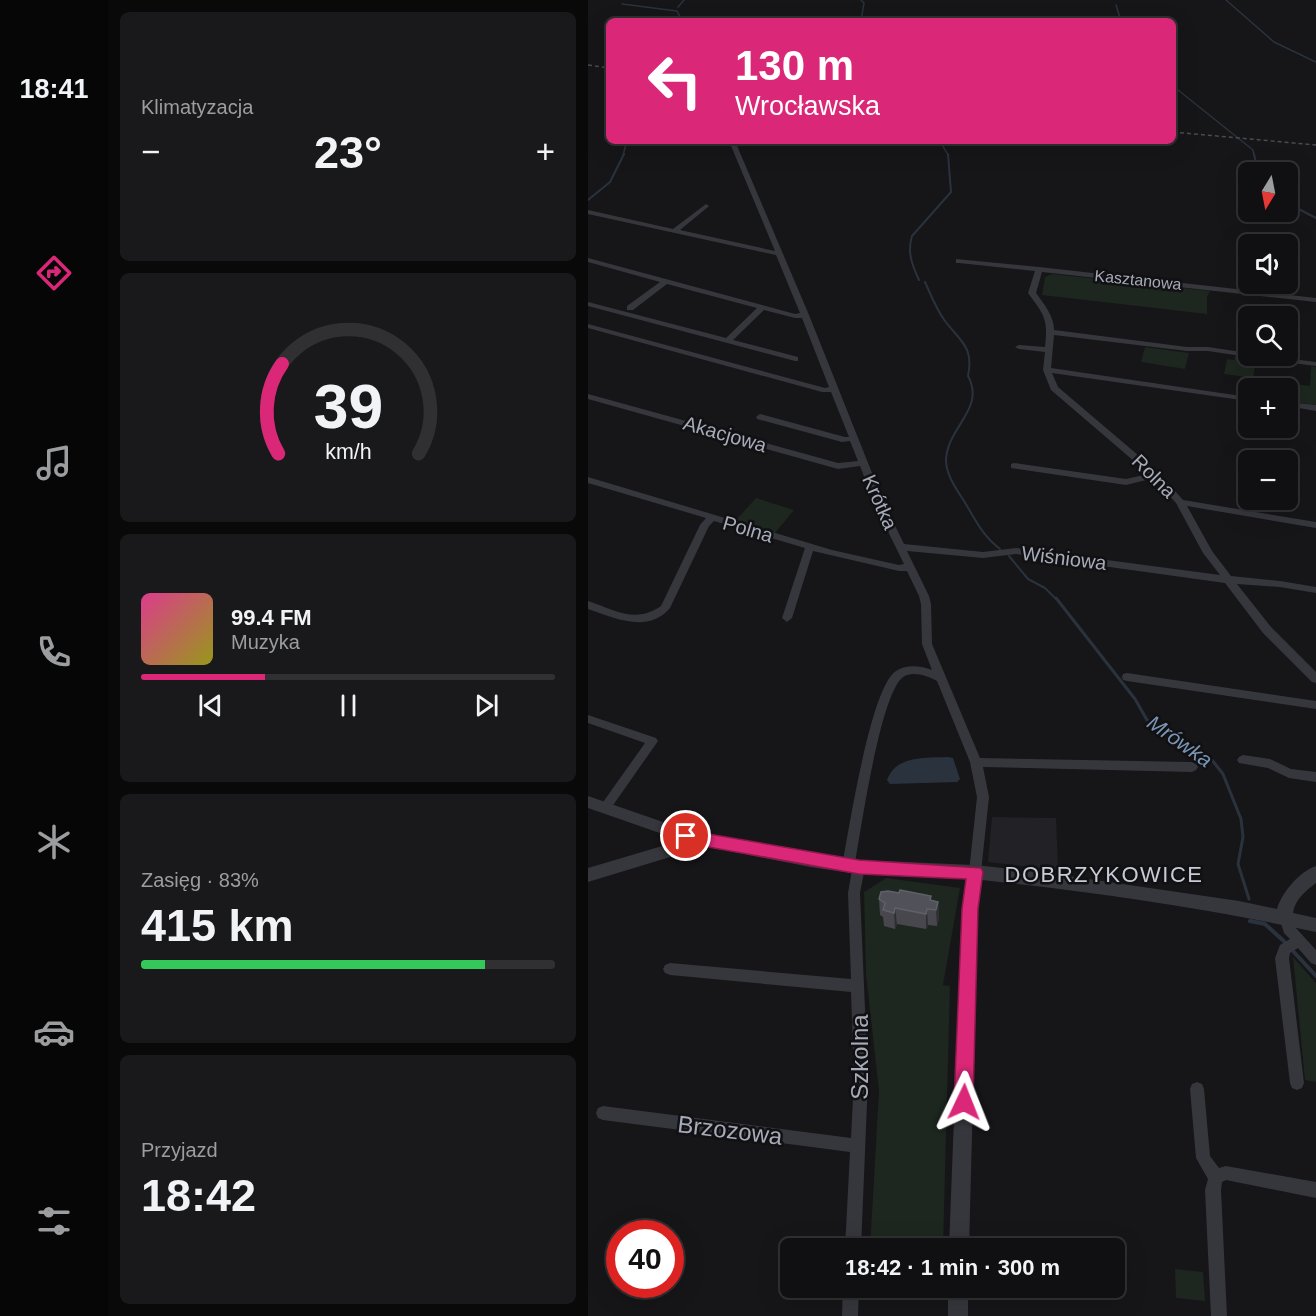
<!DOCTYPE html>
<html lang="pl">
<meta charset="utf-8">
<style>
body{margin:0;font-family:Arial,sans-serif;background:#19191b;color:#f1f3f6;height:100vh;display:flex;flex-direction:column;font-size:22px;white-space:nowrap}
*{box-sizing:border-box;margin:0}
p{font-size:20px;color:#9c9d9f}
.icon{flex:none;width:33px;height:33px;fill:none;stroke:currentColor;stroke-width:2;stroke-linecap:round;stroke-linejoin:round}
.map{position:relative;flex:1;overflow:hidden}
.details{display:flex;flex-direction:column;gap:12px;padding:12px;background:#09090a;width:480px}
.details>*{flex:none}
.banner{position:absolute;left:18px;top:18px;width:570px;height:126px;border-radius:9px;box-shadow:0 6px 24px #0002,0 0 0 2px #303032;background:#db2777;color:#fff;overflow:hidden}
.needle{width:39px;rotate:190deg}
.tools{position:absolute;left:650px;top:162px;display:grid;gap:12px}
.tools a{display:grid;place-items:center;width:60px;height:60px;border-radius:9px;background:#101012;box-shadow:0 6px 24px #0002,0 0 0 2px #303032;font-size:30px}
.speed{position:absolute;left:18px;top:1220px;display:flex;gap:12px;font-size:30px;font-weight:700;text-align:center}
.speed>*{display:grid;place-content:center;width:78px;height:78px;border-radius:50%;background:#101012;box-shadow:0 6px 24px #0002,0 0 0 2px #303032;line-height:1}
.speed .limit{border:9px solid #d22;background:#fff;color:#111}
.pin{position:absolute;display:grid;place-items:center;width:51px;height:51px;color:#fff;margin:-26px;border:3px solid #fff;border-radius:50%;box-shadow:0 2px 6px #0007}
.me{position:absolute;width:66px;margin:-33px;rotate:2deg;stroke-linejoin:round;filter:drop-shadow(0 0 4px #0008)}
.turn{display:flex;align-items:center;gap:21px;height:126px;padding:0 30px;font-size:27px}
.turn .icon{width:78px;height:78px;stroke-width:2.5}
.turn b{display:block;font-size:42px;line-height:51px}
.big{font-size:45px;font-weight:700;line-height:1.1}
.details .card{flex:1;display:flex;flex-direction:column;justify-content:center;gap:9px;min-width:0;padding:0 21px;border-radius:9px;background:#19191b}
.details .dial{align-items:center;gap:0}
.dial svg{height:156px;overflow:visible;fill:none;stroke:#303032;stroke-width:7;stroke-linecap:round;text-anchor:middle}
.dial text{fill:#f1f3f6;stroke:none}
.song{display:flex;align-items:center;gap:18px}
.cover{width:72px;height:72px;border-radius:9px;background:linear-gradient(135deg,hsl(330 70% 55%),hsl(60 70% 35%))}
.played{height:6px;border-radius:3px;background:linear-gradient(90deg,#db2777 30%,#303032 30%)}
.keys{display:flex;justify-content:space-around;direction:ltr}
.heat{display:flex;justify-content:space-between;align-items:center;font-size:33px;direction:ltr}
.charge{height:9px;border-radius:4px;background:linear-gradient(90deg,#34c759 83%,#303032 0)}
.trip{position:absolute;left:192px;top:1238px;width:345px;height:60px;border-radius:9px;background:#101012;box-shadow:0 6px 24px #0002,0 0 0 2px #303032;font-weight:700;line-height:60px;text-align:center}
main{display:flex;flex:1;min-height:0}
.tab-bar{display:flex;flex-direction:column;width:108px;justify-content:space-around;align-items:center;background:#060607;color:#9c9d9f}
.tab-bar .icon{width:42px;height:42px}
.tab-bar .on{color:#db2777}
.tab-bar b{font-size:27px;color:#f1f3f6}
.map>svg:first-child{display:block}
</style>
<main>
<nav class="tab-bar">
<b>18:41</b>
<svg class="icon on" aria-label="directions" viewBox="0 0 24 24"><path d="M12 3l9 9-9 9-9-9zM9 14v-3h6M13 9l2 2-2 2"/></svg>
<svg class="icon" aria-label="music" viewBox="0 0 24 24"><path d="M9 18V5l10-2v13"/><circle cx="6" cy="18" r="3"/><circle cx="16" cy="16" r="3"/></svg>
<svg class="icon" aria-label="phone" viewBox="0 0 24 24"><path d="M5 4h4l2 5-3 2q2 4 5 5l2-3 5 2v4C11 20 4 13 5 4z"/></svg>
<svg class="icon" aria-label="climate" viewBox="0 0 24 24"><path d="M12 3v18M4 7l16 10M4 17L20 7"/></svg>
<svg class="icon" aria-label="car" viewBox="0 0 24 24"><path d="M5 17H2v-5l4-1 3-4h7l3 4 3 1v5h-3M9 17h6M6 11h13"/><circle cx="7" cy="17" r="2"/><circle cx="17" cy="17" r="2"/></svg>
<svg class="icon" aria-label="filters" viewBox="0 0 24 24"><path d="M4 7h16M4 17h16"/><circle cx="9" cy="7" r="2"/><circle cx="15" cy="17" r="2"/></svg>
</nav>
<section class="details">
<div class="card"><p>Klimatyzacja</p>
<div class="heat"><a>−</a><b class="big">23°</b><a>+</a></div>
</div>
<div class="card dial"><svg viewBox="0 0 100 80">
<path d="M14 69A42 42 0 1 1 86 69"/>
<path d="M14 69A42 42 0 0 1 16 23" stroke="#db2777"/>
<text x="50" y="56" font-size="32" font-weight="700">39</text>
<text x="50" y="72" font-size="11">km/h</text>
</svg></div>
<div class="card">
<div class="song"><i class="cover"></i><div><b>99.4 FM</b><p>Muzyka</p></div></div>
<div class="played"></div>
<div class="keys"><svg class="icon" aria-label="previous" viewBox="0 0 24 24"><path d="M18 5L8 12l10 7zM5 5v14"/></svg><svg class="icon" aria-label="pause" viewBox="0 0 24 24"><path d="M8 5v14M16 5v14"/></svg><svg class="icon" aria-label="next" viewBox="0 0 24 24"><path d="M6 5l10 7-10 7zM19 5v14"/></svg></div>
</div>
<div class="card"><p>Zasięg · 83%</p><b class="big">415 km</b><div class="charge"></div></div>
<div class="card"><p>Przyjazd</p><b class="big">18:42</b></div>
</section>
<div class="map">
<svg width="728" height="1316" viewBox="0 0 728 1316">
<rect width="100%" height="100%" fill="#161518"/>
<path fill="#222125" d="M404 817 468 818 470 870 400 862Z"/>
<path fill="#1d261f" d="M464 274 622 291 619 297V314L454 295 457 277Z
M557 347 601 353 597 369 553 362Z
M647 356 668 359 665 378 636 374 639 359 646 360Z
M723 366 728 367V405L699 401V388H696L694 382 722 386Z
M168 498 206 510 187 533 147 521Z
M298 878 372 888 355 985 362 986 355 1248H282L291 1091 278 974 276 892Z
M705 957 728 983V1082L717 1080Z
M587 1269 615 1272 617 1301 588 1298Z"/>
<path fill="#2a333d" d="M360 757 365 758 372 779 369 782 302 784 299 780C308 755 338 758 360 757Z"/>
<g fill="none" stroke-linecap="round" stroke-linejoin="round">
<path stroke="#2a333d" stroke-width="1.5" d="M273 0 276 3 273 21
M638 0 686 42 728 62
M34 4 89 11 94 21
M528 5 533 21
M90 7 96 0
M585 86 665 150 666 155
M352 141 360 155
M35 155 39 141"/>
<path stroke="#2a333d" stroke-width="2" d="M666 154 670 172
M0 200 22 182 36 154
M699 203 728 218
M331 280C324 265 319 252 324 236L363 192 360 154
M337 282C343 295 348 309 357 321 373 342 386 347 380 376 398 409 359 427 358 460 358 477 371 492 379 506 389 523 396 537 412 549
M421 556 440 579 457 588 469 600"/>
<path stroke="#2a333d" stroke-width="3" d="M468 598 547 699 559 720 624 760 635 774 653 819 655 837 650 864 661 899"/>
<path stroke="#2a333d" stroke-width="4" d="M662 921 677 924 700 945
M704 950 728 976"/>
<path fill="#36373d" fill-rule="evenodd" d="M141 141H147L221 315 296 503 316 544 395 552 428 548 632 575 615 553 588 503 566 478 538 485 423 468V464L426 463 538 479 561 474 463 390 455 370 457 352 431 349 427 347 431 345 457 347C460 319 457 316 440 293L447 271 371 263H368V259L451 267 728 298V302L454 272 448 293C456 304 466 316 466 330L599 347H620L660 353V356H681L728 362V366L667 358 663 356 660 357 620 351H599L466 335 463 368 660 397V401L464 373 470 387 571 473 595 500 728 522V528L599 506 624 551 643 576 692 581 728 587V593L692 587 649 584 683 627 728 672V683L724 682 675 633 637 583 428 554 395 558 319 551 341 596 343 604 344 644 392 758 604 762 608 764 610 767 608 770 604 772 395 767 401 797 393 872 391 876 387 877 383 876 381 872 389 797 382 762 349 681C340 676 323 670 314 678 292 697 273 829 267 863L271 862 275 863 277 867 272 893 280 1079 273 1248H257L262 1152 15 1120 10 1118 8 1113 10 1108 15 1106 263 1138 266 1079 263 992 82 975 77 973 75 969 77 965 82 963 263 979 260 893 264 870 260 871 256 870 254 866C261 831 282 688 308 671 319 664 333 666 344 670L334 644 333 604 331 596 319 571H311L225 551 204 618 199 622 194 618 217 548 126 521 121 526 82 608C60 634 26 618 0 609V601C27 610 47 624 73 606L112 525 118 518 0 483V477L244 550 311 565 316 564 286 503 272 466 250 469 0 399V394L250 463 270 461 262 441 254 442 169 419 168 417 172 414 257 437H261L243 392H234L0 328V324L237 388 241 387 214 318H207L176 310 145 340 210 357V361H207L0 306V302L138 338 169 308 79 284 45 310H39V306L72 282 0 262V258L207 314 212 313 188 255 0 214V210L85 229 118 204 121 206 120 207 92 230 187 251Z
M699 402 728 405V411L699 406Z
M539 673 728 701V709L539 681 535 680 534 677 535 674Z
M0 715 68 738 70 741 21 811 17 813 13 811 11 808 13 805 57 743 0 723Z
M655 755 682 759 703 769 728 772V782L701 778 680 768 651 763 649 760 651 757Z
M697 911 701 913 706 926 728 950V965L723 963 710 948 702 953 701 958 716 1083 714 1088 709 1090 704 1088 702 1083 687 958 692 945 702 939 696 933 691 917 693 913Z
M609 1082 614 1084 616 1089 622 1156 631 1168 638 1166 728 1182V1198L638 1180 634 1182 633 1190 639 1316H623L617 1190 620 1179 608 1158 602 1089 604 1084Z
M255 1287H271L270 1316H254Z"/>
<path fill="#36373d" fill-rule="evenodd" d="M0 796 98 830 222 853 271 860 387 865 459 873 651 901 689 909C694 892 711 872 728 866V883C718 891 707 899 705 913L728 918V932C618 908 506 892 394 880L390 909 381 1248H361L374 909 378 878 271 874 222 867 101 843 92 854 0 882V868L81 844 86 838 0 808Z
M360 1287H380V1316H360Z"/>
<path stroke="#494b52" stroke-width="1.5" stroke-dasharray="4 3" stroke-linecap="butt" d="M0 65 21 68
M585 132 728 145"/>
</g>
<path fill="#47474d" d="M291 899 343 900 350 902 351 918 349 926 340 925 338 929 309 924 307 929 296 926 295 917 292 915Z"/>
<path fill="#2f2f33" d="M350 902 351 918 349 926 348 910Z
M307 908 309 924 307 929 306 913Z
M339 909 340 925 338 929V914Z"/>
<path fill="#515259" stroke="#5f6068" stroke-width="1.5" d="M312 890 343 896 342 900 350 902 348 910 339 909 338 914 307 908 306 913 295 910 297 903 291 899 293 892 300 891 311 893Z"/>
<path fill="#db2777" stroke="#8e194d" stroke-width="1.5" d="M98 830 271 860 393 868 395 872 390 909 385 1102 382 1109 376 1111 369 1109 366 1102 374 909 378 879 271 874 98 843 93 841 90 836 93 832Z"/>
<g text-anchor="middle" dominant-baseline="central" stroke-width="5" stroke-linejoin="round" paint-order="stroke">
<g font-size="16" fill="#a6abb9" stroke="#111013">
<text transform="translate(550 280) rotate(6)">Kasztanowa</text>
</g>
<g font-size="20" fill="#a6abb9" stroke="#111013">
<text transform="translate(137 434) rotate(16)">Akacjowa</text>
<text transform="translate(566 476) rotate(45)">Rolna</text>
<text transform="translate(292 502) rotate(66)">Krótka</text>
<text transform="translate(160 529) rotate(16)">Polna</text>
<text transform="translate(476 558) rotate(7)">Wiśniowa</text>
</g>
<g font-size="21" font-style="italic" fill="#7a96b7" stroke="#111013">
<text transform="translate(592 741) rotate(35)">Mrówka</text>
</g>
<g font-size="22" letter-spacing="1.5" fill="#c8cad5" stroke="#111013">
<text x="516" y="874">DOBRZYKOWICE</text>
</g>
<g font-size="24" fill="#a6abb9" stroke="#111013">
<text transform="translate(271 1057) rotate(-90)">Szkolna</text>
<text transform="translate(142 1130) rotate(7)">Brzozowa</text>
</g>
</g>
</svg>
<div class="tools">
<a><svg class="needle" viewBox="-14 -14 28 28"><path d="M0-13l5 13h-10z" fill="#e53935"/><path d="M0 13l5-13h-10z" fill="#9c9d9f"/></svg></a>
<a><svg class="icon" aria-label="sound" viewBox="0 0 24 24"><path d="M4 9h4l5-4v14l-5-4H4zM17 9q2 3 0 6"/></svg></a>
<a><svg class="icon" aria-label="search" viewBox="0 0 24 24"><circle cx="10" cy="10" r="6"/><path d="M15 15l6 6"/></svg></a>
<a>+</a>
<a>−</a>
</div>
<div class="speed"><div class="limit">40</div></div>
<div class="pin" style="left:98px;top:836px;background:#d93025"><svg class="icon" aria-label="arrive" viewBox="0 0 24 24"><path d="M6 21V4h12l-3 4 3 4H6"/></svg></div>
<svg class="me" style="left:376px;top:1102px" viewBox="-20 -20 40 40"><path d="M0-17L14 15 0 8-14 15z" fill="#db2777" stroke="#fff" stroke-width="4"/></svg>
<div class="trip">18:42 · 1 min · 300 m</div>
<div class="banner">
<div class="turn"><svg class="icon" aria-label="left" viewBox="0 0 24 24"><path d="M17 20v-9H6M10 6l-5 5 5 5"/></svg><div><b>130 m</b>Wrocławska</div></div>
</div>
</div>
</main>
